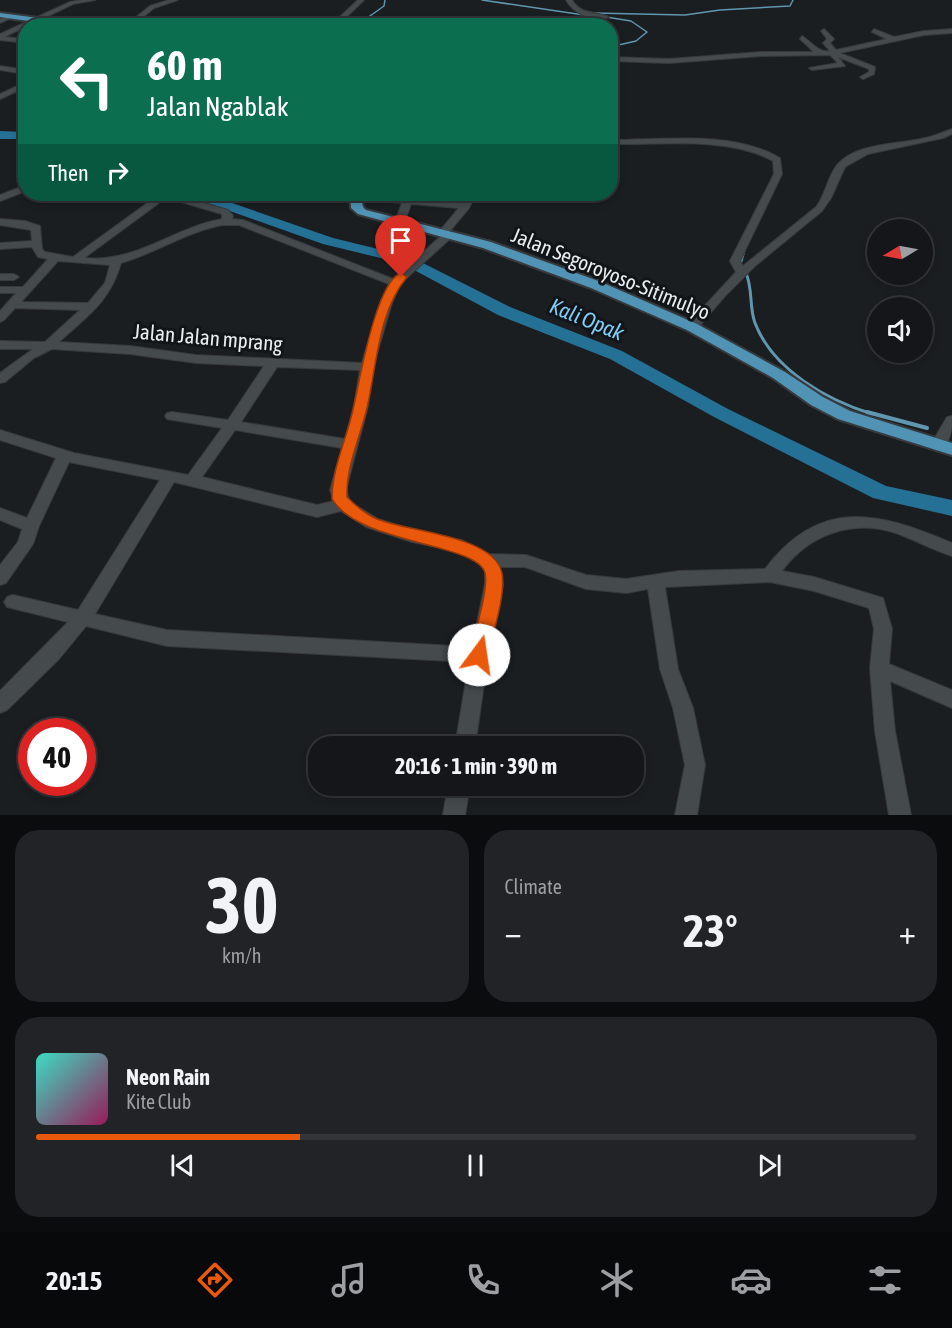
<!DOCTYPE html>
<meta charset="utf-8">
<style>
body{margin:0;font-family:"Asap Condensed",sans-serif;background:#212326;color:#f1f3f6;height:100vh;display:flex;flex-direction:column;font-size:22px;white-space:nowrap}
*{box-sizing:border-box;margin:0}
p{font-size:20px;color:#9d9fa2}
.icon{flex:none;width:33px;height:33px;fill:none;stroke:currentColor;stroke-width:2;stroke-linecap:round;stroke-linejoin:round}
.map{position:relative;height:815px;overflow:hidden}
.drawer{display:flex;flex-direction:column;gap:15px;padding:15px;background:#0b0c0e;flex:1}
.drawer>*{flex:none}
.banner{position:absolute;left:18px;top:18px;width:600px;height:183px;border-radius:24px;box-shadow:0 3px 9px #0003,0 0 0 2px #333538;background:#0b6e4f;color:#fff;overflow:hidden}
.needle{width:39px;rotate:260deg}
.fabs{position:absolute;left:867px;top:219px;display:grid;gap:12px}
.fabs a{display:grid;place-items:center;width:66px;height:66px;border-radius:50%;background:#141619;box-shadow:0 3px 9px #0003,0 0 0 2px #333538;font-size:30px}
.speed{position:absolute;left:18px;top:718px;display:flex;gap:12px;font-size:30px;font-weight:700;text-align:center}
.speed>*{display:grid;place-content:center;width:78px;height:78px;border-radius:50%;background:#141619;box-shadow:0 3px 9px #0003,0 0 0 2px #333538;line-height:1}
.speed .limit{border:9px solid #d22;background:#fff;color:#111}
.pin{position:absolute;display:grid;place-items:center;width:51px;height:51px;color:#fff;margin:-62px -26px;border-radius:50% 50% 50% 0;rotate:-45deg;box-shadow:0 0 6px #0007}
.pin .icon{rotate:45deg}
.me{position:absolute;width:66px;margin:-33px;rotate:14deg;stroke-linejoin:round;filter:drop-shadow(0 0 4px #0008)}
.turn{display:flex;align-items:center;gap:21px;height:126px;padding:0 30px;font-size:27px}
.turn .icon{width:78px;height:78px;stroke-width:2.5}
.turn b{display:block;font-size:42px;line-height:51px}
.then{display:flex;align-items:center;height:57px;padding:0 30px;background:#0003;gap:12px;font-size:22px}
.big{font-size:45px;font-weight:700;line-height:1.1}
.drawer .tile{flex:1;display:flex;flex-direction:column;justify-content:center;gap:9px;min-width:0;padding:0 21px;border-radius:24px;background:#212326}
.drawer .dial{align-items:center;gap:0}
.dial b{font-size:78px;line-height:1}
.song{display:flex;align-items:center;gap:18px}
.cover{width:72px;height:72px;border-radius:9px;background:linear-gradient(135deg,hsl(170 70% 55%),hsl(330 70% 35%))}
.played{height:6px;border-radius:3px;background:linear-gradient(90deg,#ea580c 30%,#333538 30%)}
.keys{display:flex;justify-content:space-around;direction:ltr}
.heat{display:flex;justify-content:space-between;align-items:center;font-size:33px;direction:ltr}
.drawer .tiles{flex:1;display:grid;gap:15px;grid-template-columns:1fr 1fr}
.tile:last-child{grid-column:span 2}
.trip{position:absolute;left:308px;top:736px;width:336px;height:60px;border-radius:24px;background:#141619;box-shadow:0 3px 9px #0003,0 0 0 2px #333538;font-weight:700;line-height:60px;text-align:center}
.tabs{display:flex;height:96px;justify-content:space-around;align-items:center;background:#08090a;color:#9d9fa2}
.tabs .icon{width:42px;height:42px}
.tabs .current{color:#ea580c}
.tabs b{font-size:27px;color:#f1f3f6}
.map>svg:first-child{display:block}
</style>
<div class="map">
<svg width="952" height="815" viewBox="0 0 952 815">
<rect width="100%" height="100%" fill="#1a1e21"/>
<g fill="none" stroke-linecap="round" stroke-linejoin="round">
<path stroke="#6096b0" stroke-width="1.5" d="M482 0 584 15
M593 13 685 15 720 10 790 6 793 0
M606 17 631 21 647 32 636 41 610 47
M356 26 384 6 385 0"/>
<path stroke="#6096b0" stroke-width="2" d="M741 263 745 249"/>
<path stroke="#6096b0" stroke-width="3" d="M746 273C753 289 749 307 755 323 773 370 827 400 872 414"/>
<path stroke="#6096b0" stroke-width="4" d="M867 412 927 428"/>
<path fill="#257095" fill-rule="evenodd" d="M0 131 26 132V139H0Z
M188 194H206L333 238 411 257 510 307 622 351 728 409 886 486 952 500V516L873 498 714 417 610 359 498 315 401 263 323 244 190 197Z"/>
<defs>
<path id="minor" d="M81 0H95L73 4 4 37 26 39V43L0 40V34L70 2Z
M169 0H178L154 8 132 26H125L150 6Z
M358 0H364L337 26H330Z
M566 0H572C581 15 595 11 609 17 594 23 574 14 566 0Z
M11 14 13 17 0 23V19Z
M824 29 834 39 830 43 836 50 887 39 872 32 874 29 894 37 924 31 952 29V33L924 35 840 53 875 67 874 74 863 79 860 77 869 72V69L838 57 845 66 812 70 809 68 838 63 830 55 761 56 669 63 610 61V57L669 59 761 52H814L800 39 802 36C812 42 818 53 830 51L823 43 827 39 821 31Z
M0 66 26 70V74L0 70Z
M26 82V87L0 99V94Z
M952 129V134L943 138 868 154 845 167 831 198 822 211 755 266 725 296 696 330 692 331 686 327 688 324 736 272 730 261 774 174 773 161C729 136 660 145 610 144V140C665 140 731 130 780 158L782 174 740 261 743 266 816 207C826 194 827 178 837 165 857 142 898 145 925 138 935 136 943 132 952 129Z
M26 185V191L0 201V195Z
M172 194 228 210 233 216 232 219 243 220 393 279 441 236 438 233 459 208 411 204 405 221 400 224 395 221 402 203 354 199 351 198V194L404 198 406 194H414L413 198 463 203 467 194H476L469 208 449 232 453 235 452 237 400 284 392 303 373 367 368 406 346 490 350 502 378 519 413 530 461 540 489 554 526 555 586 575 626 579 679 571 765 569C820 496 879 512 952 543V556C933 550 915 540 896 533 853 519 809 534 782 571L814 577 883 598 892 629 889 664 952 690V708L890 681 895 731 911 815H889L875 731 870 668 874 629 869 608 814 591 770 582 665 587 678 669 693 708 705 765 697 815H675L685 765 673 708 660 669 648 589 626 593 586 589 525 567H499L503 584 488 655 475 747H455L469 662 167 646 86 626 58 660 7 710 0 713V691L68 622 7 607 4 602 7 597 13 595 78 610 160 480 69 462 39 526 33 544 6 583 0 585V565L18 542 22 529 0 520V508L27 518 56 458 0 440V430L74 453 188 475 222 428 167 419 165 416 167 413 172 412 228 420 264 366 196 363 130 354 52 349 34 358 5 382 0 383V373L33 349H0V341L45 342 80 310 15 308 4 320 0 322V311L16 293H0V287H23L48 259 38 257 32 247 0 249V243L32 241 31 230 0 225V219L25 221 40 226 42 249 45 252 73 257 157 196ZM171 199 222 214V219C172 228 137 263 84 258L163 200ZM222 225H239L389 284 380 303 362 363 196 355 130 346 59 342C87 316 110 302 121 263 156 253 186 232 222 225ZM58 261 110 265 105 283 88 303 21 302ZM277 367 360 370 354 406 345 439 241 422ZM235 430 342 448 330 490 334 501 317 505 202 477ZM174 482 317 517 341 511 366 527 412 542 457 551 481 564 485 571V584L472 647 167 630 95 614Z
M0 274H14L19 277 14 280H0Z
M952 416C952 428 951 447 937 451L932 449 930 446 947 417Z
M448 786H470L465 815H443Z"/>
<path id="major" d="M0 13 84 24 87 26H64L0 17Z
M350 194H360L363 207 366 210 491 242 601 282 697 324 785 372 823 397 850 411 952 443V455L838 419 811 405 773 378 687 330 591 288 483 248 358 214 351 208Z"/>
</defs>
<use href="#minor" stroke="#373a3d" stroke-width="2"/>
<use href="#major" stroke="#373a3d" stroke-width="4"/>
<use href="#minor" fill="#454a4d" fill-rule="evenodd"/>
<use href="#major" fill="#5093b5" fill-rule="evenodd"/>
</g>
<path fill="#ea580c" stroke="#983908" stroke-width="1.5" d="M401 273 407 277C378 312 377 365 367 408 360 438 346 466 347 497 356 506 365 514 377 519 408 532 494 535 502 573 506 594 493 633 488 655L485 660 479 663 472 660 469 655C474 635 489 590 485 573 478 543 358 544 332 499 332 466 348 437 354 405 360 379 376 282 401 273Z"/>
<g text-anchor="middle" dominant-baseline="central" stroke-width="6" stroke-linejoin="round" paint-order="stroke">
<g font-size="21" fill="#eaedef" stroke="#111518">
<text transform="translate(611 273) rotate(22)">Jalan Segoroyoso-Sitimulyo</text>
<text transform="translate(208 337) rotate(5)">Jalan Jalan mprang</text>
</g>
<g font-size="22" font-style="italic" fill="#81cef9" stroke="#111518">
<text transform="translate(587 319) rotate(22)">Kali Opak</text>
</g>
</g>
</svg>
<div class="fabs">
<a><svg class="needle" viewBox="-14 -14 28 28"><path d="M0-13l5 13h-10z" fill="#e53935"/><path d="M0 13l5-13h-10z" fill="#9d9fa2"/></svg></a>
<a><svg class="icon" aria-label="sound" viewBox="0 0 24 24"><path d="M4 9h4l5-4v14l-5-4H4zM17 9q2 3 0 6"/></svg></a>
</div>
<div class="speed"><div class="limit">40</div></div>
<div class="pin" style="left:401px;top:277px;background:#d93025"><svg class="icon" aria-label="arrive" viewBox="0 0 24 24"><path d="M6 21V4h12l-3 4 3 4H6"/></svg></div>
<svg class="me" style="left:479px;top:655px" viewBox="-20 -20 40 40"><circle r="19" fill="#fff"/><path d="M0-13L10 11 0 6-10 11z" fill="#ea580c"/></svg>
<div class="trip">20:16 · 1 min · 390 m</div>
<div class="banner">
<div class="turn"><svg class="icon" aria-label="left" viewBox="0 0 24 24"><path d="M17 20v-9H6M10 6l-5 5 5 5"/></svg><div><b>60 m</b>Jalan Ngablak</div></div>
<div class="then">Then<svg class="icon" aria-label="right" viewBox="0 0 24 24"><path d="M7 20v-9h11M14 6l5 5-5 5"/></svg></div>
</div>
</div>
<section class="drawer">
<div class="tiles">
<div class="tile dial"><b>30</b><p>km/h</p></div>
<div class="tile"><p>Climate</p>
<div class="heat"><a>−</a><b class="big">23°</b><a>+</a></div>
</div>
<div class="tile">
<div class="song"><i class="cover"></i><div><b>Neon Rain</b><p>Kite Club</p></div></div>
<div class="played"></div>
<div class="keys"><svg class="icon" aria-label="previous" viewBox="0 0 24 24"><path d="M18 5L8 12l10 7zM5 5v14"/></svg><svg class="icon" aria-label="pause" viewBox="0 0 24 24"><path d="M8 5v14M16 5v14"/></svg><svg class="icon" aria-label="next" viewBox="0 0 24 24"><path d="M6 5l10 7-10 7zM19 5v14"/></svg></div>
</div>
</div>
</section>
<nav class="tabs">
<b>20:15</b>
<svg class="icon current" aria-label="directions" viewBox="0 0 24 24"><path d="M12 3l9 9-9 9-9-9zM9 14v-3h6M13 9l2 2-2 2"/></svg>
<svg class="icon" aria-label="music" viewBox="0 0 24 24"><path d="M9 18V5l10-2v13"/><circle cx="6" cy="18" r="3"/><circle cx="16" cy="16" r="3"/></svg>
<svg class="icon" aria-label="phone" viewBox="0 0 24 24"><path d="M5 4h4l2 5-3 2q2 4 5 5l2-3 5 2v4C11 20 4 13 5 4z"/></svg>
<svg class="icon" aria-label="climate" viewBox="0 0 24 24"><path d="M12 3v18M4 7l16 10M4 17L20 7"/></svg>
<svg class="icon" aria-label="car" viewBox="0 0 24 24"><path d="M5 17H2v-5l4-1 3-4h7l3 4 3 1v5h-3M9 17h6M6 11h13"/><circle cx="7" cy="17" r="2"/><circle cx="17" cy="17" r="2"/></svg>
<svg class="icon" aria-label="filters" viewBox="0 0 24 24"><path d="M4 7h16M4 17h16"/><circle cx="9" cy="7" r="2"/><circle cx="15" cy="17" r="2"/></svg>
</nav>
